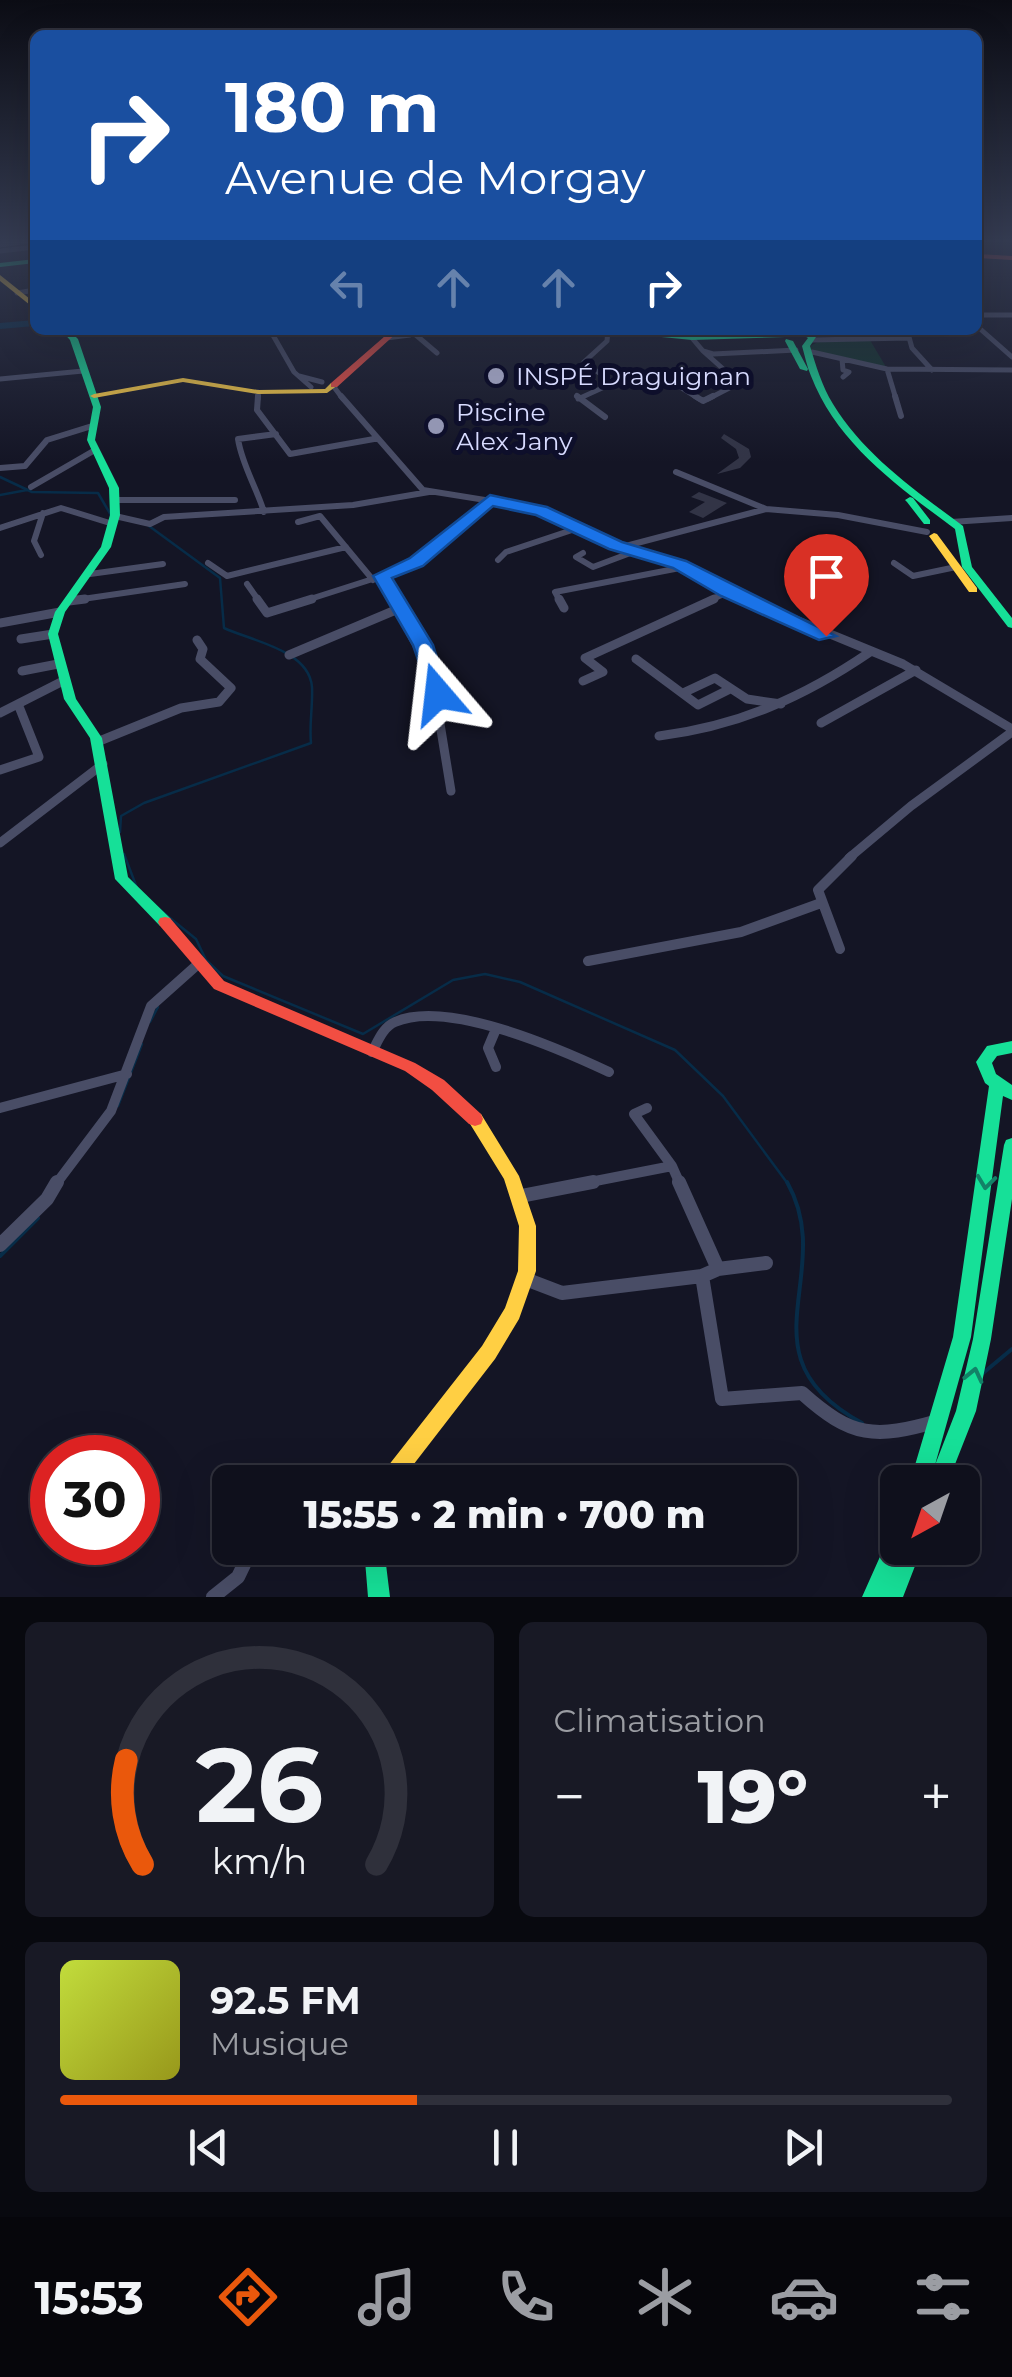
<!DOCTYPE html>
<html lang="fr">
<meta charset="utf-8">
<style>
body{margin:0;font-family:Montserrat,sans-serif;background:#181925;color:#f1f3f6;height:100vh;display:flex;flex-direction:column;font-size:38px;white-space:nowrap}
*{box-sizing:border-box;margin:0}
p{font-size:32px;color:#9b9da3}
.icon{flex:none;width:55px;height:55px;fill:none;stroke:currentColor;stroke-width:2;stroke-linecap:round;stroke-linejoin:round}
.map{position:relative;height:1597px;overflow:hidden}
.panel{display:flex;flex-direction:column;gap:25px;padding:25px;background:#08090f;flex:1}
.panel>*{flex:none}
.hud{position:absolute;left:30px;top:30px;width:952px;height:305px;border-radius:15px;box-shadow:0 10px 40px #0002,0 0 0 2px #2f303b;background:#1a4fa0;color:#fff;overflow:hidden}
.needle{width:65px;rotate:220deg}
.fabs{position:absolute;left:880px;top:1465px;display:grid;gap:20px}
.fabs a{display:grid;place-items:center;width:100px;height:100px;border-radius:15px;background:#0f101c;box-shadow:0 10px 40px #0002,0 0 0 2px #2f303b;font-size:50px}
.speed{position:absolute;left:30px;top:1435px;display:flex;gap:20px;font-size:50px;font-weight:700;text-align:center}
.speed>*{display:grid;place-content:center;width:130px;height:130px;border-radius:50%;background:#0f101c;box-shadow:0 10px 40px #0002,0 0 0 2px #2f303b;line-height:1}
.speed .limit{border:15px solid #d22;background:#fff;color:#111}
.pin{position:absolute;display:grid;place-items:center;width:85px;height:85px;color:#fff;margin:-102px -42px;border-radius:50% 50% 50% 0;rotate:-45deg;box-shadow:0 0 10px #0007}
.pin .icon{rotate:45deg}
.me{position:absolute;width:110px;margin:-55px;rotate:343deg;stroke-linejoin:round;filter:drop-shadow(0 0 8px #0008)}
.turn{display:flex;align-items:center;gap:35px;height:210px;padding:0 30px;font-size:45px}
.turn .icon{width:130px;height:130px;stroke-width:2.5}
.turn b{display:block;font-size:70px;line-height:85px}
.lanes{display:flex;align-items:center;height:95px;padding:0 30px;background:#0003;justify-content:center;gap:50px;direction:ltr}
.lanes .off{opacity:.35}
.big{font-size:75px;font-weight:800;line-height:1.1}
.panel .card{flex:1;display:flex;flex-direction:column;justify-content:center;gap:15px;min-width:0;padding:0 35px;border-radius:15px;background:#181925}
.panel .dial{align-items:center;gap:0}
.dial svg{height:260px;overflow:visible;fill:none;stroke:#2f303b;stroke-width:7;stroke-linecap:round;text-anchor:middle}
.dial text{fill:#f1f3f6;stroke:none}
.song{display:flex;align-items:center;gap:30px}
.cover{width:120px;height:120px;border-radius:15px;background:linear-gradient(135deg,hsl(70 70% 55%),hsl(60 70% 35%))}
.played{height:10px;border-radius:5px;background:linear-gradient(90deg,#ea580c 40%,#2f303b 40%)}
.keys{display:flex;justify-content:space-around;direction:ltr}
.heat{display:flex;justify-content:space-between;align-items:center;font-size:55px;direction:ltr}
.panel .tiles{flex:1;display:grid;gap:25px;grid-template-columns:1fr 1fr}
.card:last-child{grid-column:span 2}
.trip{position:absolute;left:212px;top:1465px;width:585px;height:100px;border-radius:15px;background:#0f101c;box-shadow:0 10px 40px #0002,0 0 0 2px #2f303b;font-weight:800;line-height:100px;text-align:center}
.tab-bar{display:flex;height:160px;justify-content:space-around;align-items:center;background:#06060b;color:#9b9da3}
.tab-bar .icon{width:70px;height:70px}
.tab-bar .selected{color:#ea580c}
.tab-bar b{font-size:45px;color:#f1f3f6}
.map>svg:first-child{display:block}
</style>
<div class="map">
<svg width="1012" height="1597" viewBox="0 0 1012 1597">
<rect width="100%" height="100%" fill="#141525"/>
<path fill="#11312b" d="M870 340 886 367 811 351 810 346 820 341Z"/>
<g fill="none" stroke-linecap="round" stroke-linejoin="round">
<path stroke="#072c48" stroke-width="2.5" d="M0 477 32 492 98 493 112 517
M0 495 27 490
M120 832 121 816 144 803 311 743C309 724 313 706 312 687 309 650 252 641 224 628L220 578 149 526
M124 854 137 888
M149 901 196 939 206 960 223 976 363 1034 453 980 485 974 520 982 675 1050 723 1096 788 1184
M150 1022 158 1007
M118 1106 142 1044"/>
<path stroke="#072c48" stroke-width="4" d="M787 1182C839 1274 737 1355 862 1423
M0 1256 38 1218
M982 1374 1012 1349"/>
<path fill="#072c48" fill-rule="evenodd" d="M35 320V326L0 329V323Z"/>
</g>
<path fill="#323446" d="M724 434 749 449 751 457 740 468 717 474 739 458 736 449 721 438Z
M699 492 727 503 703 518 689 512 705 502 691 497Z"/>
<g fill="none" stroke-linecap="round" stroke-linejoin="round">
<path stroke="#494d66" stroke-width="5" d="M0 245 35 240
M0 251 35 247
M17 293 35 290
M978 315H1012
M978 327 1012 357
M270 330 294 372 311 387
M410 330 437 353
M907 330 912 348 932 370
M386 338 410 335
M692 338 703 351 713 354 796 350
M812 340 908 338
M703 351 739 383 708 399
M812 352 887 369 1012 370
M842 359 843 370 849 372 843 377
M887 369 896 399
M299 376 322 382
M664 377 699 399
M0 379 83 371
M334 387 343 399
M258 399V392
M578 399 613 383 584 362 607 341 608 330"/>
<path stroke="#494d66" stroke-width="6" d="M258 396 257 410 290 454 374 439
M341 396 423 490 529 507 616 545 679 564 750 601
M577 396 605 417
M695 396 703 401 713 396
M895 396 901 416
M0 468 25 466 47 440 92 426
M676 472 766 509
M31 487 95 450
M115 500H235
M264 512C256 486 242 465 238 439L276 434
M115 516 150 524 164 517 353 505 429 492
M298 522 320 516 373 580
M951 522 1012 518
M0 528 61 508 113 524
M622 547 766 509 838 515 927 532
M583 553 576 557 593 567 633 552
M41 555 34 541 43 513
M498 560 506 552 578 528
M208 563 227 576 346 547
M894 563 913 576 956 567
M90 574 163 564
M247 584 259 601
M69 601 185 584
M304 601 382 576
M394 601 382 576 416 562 490 501
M560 601 555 592 685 567
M708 601 728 592"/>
<path stroke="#494d66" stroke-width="9" d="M257 599 267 613 312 599
M559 599 564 608
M745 599 903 664 1012 729
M69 601 85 599
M398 609 432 675 451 791
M0 623 60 612
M21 639 53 634
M289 655 398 609 393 599
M636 659 698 705 730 689
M22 671 58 664
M583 681 603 672 585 658 714 599
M683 693 715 678 747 699 781 704
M0 713 63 681
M821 723 916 670
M659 736C739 726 804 697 870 652
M97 742 181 708 219 702 231 688 200 659 203 649 197 640
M0 770 39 757 18 704
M0 843 103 764
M849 858 911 806 1012 732"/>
<path stroke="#494d66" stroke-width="10" d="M840 949 818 890 852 856
M588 961 741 932 821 903
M496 1029 488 1048 496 1067
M372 1052C378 1041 383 1027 395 1022 447 999 560 1049 609 1072
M0 1108 127 1074
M647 1108 634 1114 672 1166
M56 1184 111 1111 151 1006 197 965
M580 1184 672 1166 680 1184"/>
<path stroke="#494d66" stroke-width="14" d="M521 1196 593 1182
M0 1245 47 1199 57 1182
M718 1269 766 1263
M702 1276 722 1399 802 1393C852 1438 875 1439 938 1421
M528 1280 562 1293 702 1276 718 1269 679 1182
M213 1597 238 1577 252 1548"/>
<path fill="#16e098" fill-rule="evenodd" d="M35 259V263L0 267V263Z
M61 330H69L78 339 101 407 95 440 119 488 120 515 111 547 65 612 58 634 76 699 102 738 128 877 170 918 172 922 170 926H160L115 879 90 738 64 699 48 634 55 612 101 547 110 515 109 488 87 440 93 407 70 340Z
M607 330H634L692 336 785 333 789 335 785 337 692 340 611 332Z
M795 330H805L816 337 810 346C816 366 822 386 833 404 864 455 916 491 963 526L972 567 1012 618V628L1008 627 962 567 955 529C900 488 837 444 811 376 807 367 805 356 802 346L808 338Z
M786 339 793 341 808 369 807 371 800 369 785 341Z
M910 497 913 498 930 520V524H924L907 502 905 500Z
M1012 1041V1053L997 1056 992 1063 996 1074 1012 1085V1100L1003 1096 971 1337 935 1465 956 1411 973 1339 1004 1145 1006 1140 1012 1138V1199L991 1339 976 1411 948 1482H910L953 1337 989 1086 985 1083 976 1062 987 1046Z
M898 1529V1548H922L903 1597H862L891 1532Z
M364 1548H384L390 1597H368Z"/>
<path fill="#ffcf43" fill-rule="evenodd" d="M0 275 35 303V309L0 281Z
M183 378 258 390 325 389 331 383 338 385 327 393 258 394 183 382 94 398 90 396 94 394Z
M934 533 937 534 977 588V592H969L929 536Z
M475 1112 481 1114 519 1176 536 1226V1271L519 1319 495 1359 400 1482H378L381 1475 482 1346 505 1308 518 1271 519 1226 504 1179 467 1119 469 1114Z"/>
<path fill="#f24e42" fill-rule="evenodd" d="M978 254 1012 256V260L978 258Z
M392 330H400L337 387H331V383Z
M165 917 170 918 224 981 415 1063 444 1080 481 1114 483 1119 481 1124 475 1126 469 1124 432 1090 405 1071 214 989 160 926 158 922 160 918Z"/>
</g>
<defs><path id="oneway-chevron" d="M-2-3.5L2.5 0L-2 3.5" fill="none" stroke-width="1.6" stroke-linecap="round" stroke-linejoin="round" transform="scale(2.5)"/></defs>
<g stroke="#128267">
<use href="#oneway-chevron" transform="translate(986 1182) rotate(97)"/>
<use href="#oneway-chevron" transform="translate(974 1375) rotate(-77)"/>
</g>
<linearGradient id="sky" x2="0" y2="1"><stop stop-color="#0b0c14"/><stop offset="0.52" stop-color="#343b51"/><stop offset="1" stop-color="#343b51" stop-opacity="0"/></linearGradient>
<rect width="1012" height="462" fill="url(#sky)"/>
<path fill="#1a73e8" stroke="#114b97" stroke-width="2.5" d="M490 495 547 507 622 542 686 561 836 636 819 640 721 596 673 568 609 549 536 515 493 506 423 566 392 578 433 645 448 694 445 698H431L413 645 373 576 410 558Z"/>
<g fill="#9396b3" stroke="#0e0f2b" stroke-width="4">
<circle cx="496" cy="376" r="10"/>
<circle cx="436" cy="426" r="10"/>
</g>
<g text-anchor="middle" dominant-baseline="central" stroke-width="10" stroke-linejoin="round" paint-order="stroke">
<g font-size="25" fill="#d8dbff" stroke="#0e0f2b" text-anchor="start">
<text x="516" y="376">INSPÉ Draguignan</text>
<text x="456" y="412">Piscine<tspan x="456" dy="29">Alex Jany</tspan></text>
</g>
</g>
</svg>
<div class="fabs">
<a><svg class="needle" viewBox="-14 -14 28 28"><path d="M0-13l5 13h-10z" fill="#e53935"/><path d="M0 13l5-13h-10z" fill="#9b9da3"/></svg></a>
</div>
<div class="speed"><div class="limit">30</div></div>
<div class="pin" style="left:826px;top:636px;background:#d93025"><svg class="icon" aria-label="arrive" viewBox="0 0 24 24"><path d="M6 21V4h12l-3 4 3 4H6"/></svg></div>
<svg class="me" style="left:438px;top:694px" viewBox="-20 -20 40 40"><path d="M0-17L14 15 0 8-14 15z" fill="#1a73e8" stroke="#fff" stroke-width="4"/></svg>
<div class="trip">15:55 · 2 min · 700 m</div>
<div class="hud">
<div class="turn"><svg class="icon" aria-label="right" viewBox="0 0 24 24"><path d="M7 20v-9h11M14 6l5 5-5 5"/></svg><div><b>180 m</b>Avenue de Morgay</div></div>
<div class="lanes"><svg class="icon off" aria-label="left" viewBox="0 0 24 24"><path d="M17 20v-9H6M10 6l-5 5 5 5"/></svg><svg class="icon off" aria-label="ahead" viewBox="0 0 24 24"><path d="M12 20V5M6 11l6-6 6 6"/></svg><svg class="icon off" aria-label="ahead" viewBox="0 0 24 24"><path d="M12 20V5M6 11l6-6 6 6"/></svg><svg class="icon" aria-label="right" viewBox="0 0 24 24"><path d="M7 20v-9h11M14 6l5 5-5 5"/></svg></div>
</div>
</div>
<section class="panel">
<div class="tiles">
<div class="card dial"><svg viewBox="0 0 100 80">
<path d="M14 69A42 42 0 1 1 86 69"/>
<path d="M14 69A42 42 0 0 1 9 37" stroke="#ea580c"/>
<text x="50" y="56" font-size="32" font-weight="700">26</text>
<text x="50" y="72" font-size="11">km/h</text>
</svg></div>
<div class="card"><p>Climatisation</p>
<div class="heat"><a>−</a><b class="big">19°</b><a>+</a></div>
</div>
<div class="card">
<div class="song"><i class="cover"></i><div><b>92.5 FM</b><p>Musique</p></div></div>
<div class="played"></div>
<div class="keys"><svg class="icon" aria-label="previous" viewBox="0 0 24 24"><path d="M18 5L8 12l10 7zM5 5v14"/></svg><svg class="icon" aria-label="pause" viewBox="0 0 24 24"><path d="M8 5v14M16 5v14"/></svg><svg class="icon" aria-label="next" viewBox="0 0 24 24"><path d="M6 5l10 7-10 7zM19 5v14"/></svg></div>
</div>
</div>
</section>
<nav class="tab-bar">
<b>15:53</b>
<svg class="icon selected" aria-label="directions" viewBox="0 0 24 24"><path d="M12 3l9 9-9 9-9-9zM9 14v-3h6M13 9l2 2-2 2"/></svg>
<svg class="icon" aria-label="music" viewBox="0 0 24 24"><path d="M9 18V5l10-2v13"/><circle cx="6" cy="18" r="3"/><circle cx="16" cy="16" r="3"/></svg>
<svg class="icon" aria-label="phone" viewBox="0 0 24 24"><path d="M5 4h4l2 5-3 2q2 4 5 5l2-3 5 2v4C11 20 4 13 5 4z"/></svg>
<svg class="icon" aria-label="climate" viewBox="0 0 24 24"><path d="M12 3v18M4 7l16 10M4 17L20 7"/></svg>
<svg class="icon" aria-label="car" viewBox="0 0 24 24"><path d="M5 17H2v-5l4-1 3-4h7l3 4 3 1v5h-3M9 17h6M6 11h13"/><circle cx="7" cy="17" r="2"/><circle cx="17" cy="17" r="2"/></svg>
<svg class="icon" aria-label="filters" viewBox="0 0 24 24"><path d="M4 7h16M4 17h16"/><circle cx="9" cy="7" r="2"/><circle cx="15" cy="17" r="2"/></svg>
</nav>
